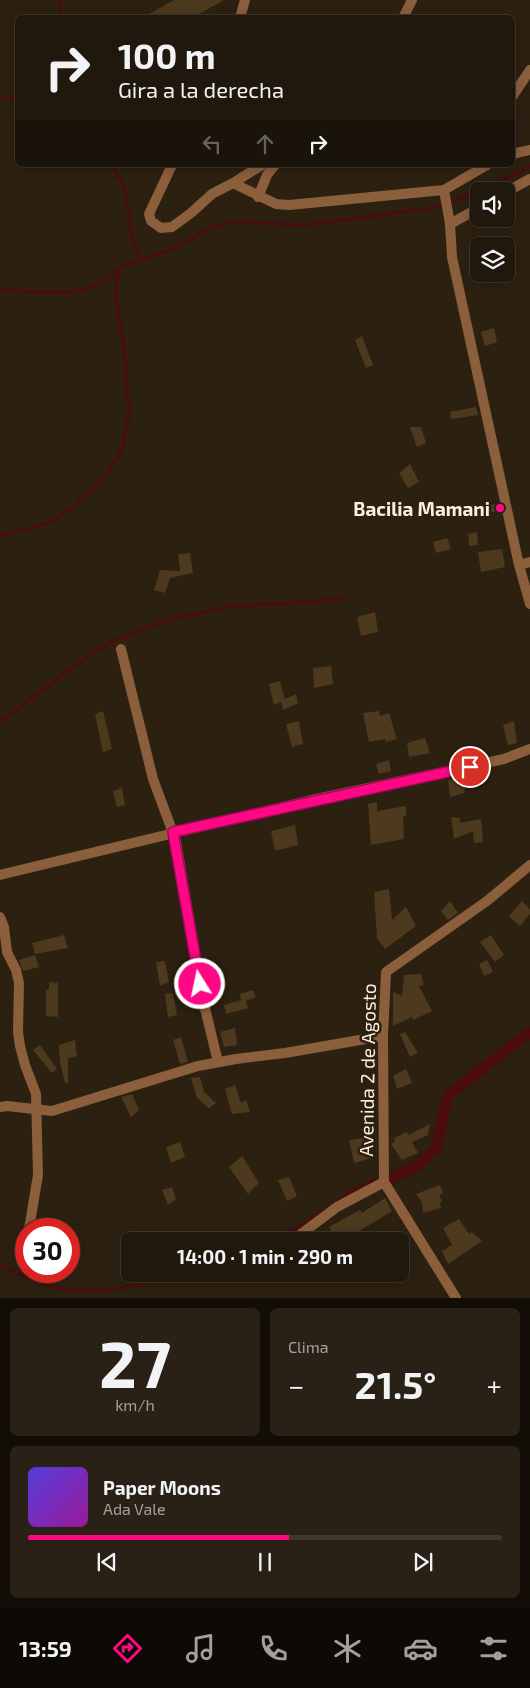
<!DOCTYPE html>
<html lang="es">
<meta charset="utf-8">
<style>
body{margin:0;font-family:"Exo 2",sans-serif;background:#292116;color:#f1f3f6;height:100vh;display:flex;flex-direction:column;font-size:19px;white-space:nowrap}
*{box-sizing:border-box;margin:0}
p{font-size:16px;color:#a2a09d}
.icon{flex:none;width:28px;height:28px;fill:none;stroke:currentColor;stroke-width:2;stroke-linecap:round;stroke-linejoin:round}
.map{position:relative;height:1298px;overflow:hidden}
.details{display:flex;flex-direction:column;gap:10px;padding:10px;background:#120d07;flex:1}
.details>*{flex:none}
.hud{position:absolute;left:15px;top:15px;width:500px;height:152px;border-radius:8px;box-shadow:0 2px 12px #0003,0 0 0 1px #3e372e;background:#21180d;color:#f1f3f6;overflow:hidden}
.fabs{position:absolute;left:470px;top:182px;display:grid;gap:10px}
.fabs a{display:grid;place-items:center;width:45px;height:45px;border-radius:8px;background:#21180d;box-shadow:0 2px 12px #0003,0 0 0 1px #3e372e;font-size:25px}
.speed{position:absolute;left:15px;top:1218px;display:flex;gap:10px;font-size:25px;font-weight:700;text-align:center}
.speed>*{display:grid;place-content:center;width:65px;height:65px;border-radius:50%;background:#21180d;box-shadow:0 2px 12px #0003,0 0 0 1px #3e372e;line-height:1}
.speed .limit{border:8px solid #d22;background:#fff;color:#111}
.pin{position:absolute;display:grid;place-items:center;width:42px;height:42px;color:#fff;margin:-21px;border:2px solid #fff;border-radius:50%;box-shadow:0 1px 5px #0007}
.me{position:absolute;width:55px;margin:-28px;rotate:350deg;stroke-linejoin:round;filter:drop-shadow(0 0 4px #0008)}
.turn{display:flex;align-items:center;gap:18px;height:105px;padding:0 20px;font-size:22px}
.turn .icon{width:65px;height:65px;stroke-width:2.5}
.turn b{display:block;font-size:35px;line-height:42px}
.lanes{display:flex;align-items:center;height:48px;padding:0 20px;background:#0003;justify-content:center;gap:25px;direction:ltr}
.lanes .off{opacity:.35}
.big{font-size:38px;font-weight:700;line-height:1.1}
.details .card{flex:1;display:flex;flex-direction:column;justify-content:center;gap:8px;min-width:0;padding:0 18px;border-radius:8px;background:#292116}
.details .dial{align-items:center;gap:0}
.dial b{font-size:65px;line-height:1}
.song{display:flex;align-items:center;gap:15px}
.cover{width:60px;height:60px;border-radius:8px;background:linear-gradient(135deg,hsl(250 70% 55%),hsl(300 70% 35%))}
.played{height:5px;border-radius:2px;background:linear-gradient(90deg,#ff0886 55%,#3e372e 55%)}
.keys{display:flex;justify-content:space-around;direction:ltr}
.heat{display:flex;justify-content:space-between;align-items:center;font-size:28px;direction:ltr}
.details .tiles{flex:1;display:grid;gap:10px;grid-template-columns:1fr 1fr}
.card:last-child{grid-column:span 2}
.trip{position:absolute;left:121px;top:1232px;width:288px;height:50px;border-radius:8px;background:#21180d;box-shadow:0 2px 12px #0003,0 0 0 1px #3e372e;font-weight:700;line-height:50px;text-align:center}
.tabs{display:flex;height:80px;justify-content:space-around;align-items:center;background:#0d0a05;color:#a2a09d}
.tabs .icon{width:35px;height:35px}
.tabs .selected{color:#ff0886}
.tabs b{font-size:22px;color:#f1f3f6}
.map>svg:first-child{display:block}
</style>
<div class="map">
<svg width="530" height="1298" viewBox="0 0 530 1298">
<rect width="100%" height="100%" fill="#2c2011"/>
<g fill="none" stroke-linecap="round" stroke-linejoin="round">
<path stroke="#4b0c0b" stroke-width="3" d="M60 18 61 0
M0 99 18 98
M113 165 125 188 132 237 142 260
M481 191 530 166
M0 290 67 293 94 287 125 265 171 250 213 226 236 222 306 225 431 208 479 192
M0 536 48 523 72 508 107 474 122 449 129 414 125 355 116 295 118 270
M0 722 92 653 109 643 164 621 226 607 308 602 343 597
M335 1203 353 1190 375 1179
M272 1241 301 1226 325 1210
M0 1265C21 1275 42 1285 66 1289 105 1295 147 1283 185 1274"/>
<path stroke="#4b0c0b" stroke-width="11" d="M392 1178 418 1165 436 1149 447 1096 530 1032"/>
</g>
<path fill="#4d391d" d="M174 0H224L192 18H142Z
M494 328 497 342 485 346 481 332Z
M362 336 373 365 366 368 355 340Z
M476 407 478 415 451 419 450 412Z
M410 427H421L426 443 417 447Z
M410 464 419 482 408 488 399 473Z
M499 504 500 511 461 516 459 508Z
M477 532 478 545 469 546 468 534Z
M447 538 451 549 436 553 433 542Z
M502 549 505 567 481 572 478 552Z
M190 553 193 573 170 578 165 593 154 590 160 570 180 571 178 554Z
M375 612 378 632 361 636 357 617Z
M331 666 333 684 314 688 313 668Z
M280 681 285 699 296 694 298 703 283 710 281 702 274 705 269 684Z
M103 711 112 749 103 752 95 714Z
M379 711 380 716 389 713 397 739 386 742 385 739 369 742 363 713Z
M299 721 303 744 292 747 286 724Z
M514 721 517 743 508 745 503 725Z
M425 738 430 753 409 757 407 743Z
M389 760 391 771 379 774 376 764Z
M463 777 465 793 450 797 448 780Z
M122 788 125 805 117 807 113 791Z
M377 802V811L406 806V816H403L404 839 371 845 368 804Z
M451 817 460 818V823L481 819 483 842 474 843 473 831 454 839Z
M295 825 298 845 275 851 271 831Z
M389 889 392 920 406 907 416 926 385 949 377 938 374 892Z
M450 901 458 913 448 920 441 911Z
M522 901 530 909V914L520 926 509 916Z
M64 935 68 948 35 954 32 943Z
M491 935 504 955 495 962 480 942Z
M35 955 39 967 23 971 19 960Z
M487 960 493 972 484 976 479 964Z
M165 961 169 982 160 986 156 962Z
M421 974 424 985 419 986 432 1011 413 1020 412 1017 393 1026V992L402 996 404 975Z
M49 982 58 983V1017L46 1016V990L49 989Z
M253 990 256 997 246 1001 248 1008 226 1014 224 1005 241 1000 240 994Z
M173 993 177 1015 168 1017 165 994Z
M235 1028 237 1045 224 1047 220 1032Z
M405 1032 418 1053 410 1057 400 1034Z
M181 1037 188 1062 180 1064 173 1040Z
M75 1040 77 1056 68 1058V1083H65L60 1062 59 1045Z
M40 1045 57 1069 52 1073 33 1050Z
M406 1069 412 1083 397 1089 393 1076Z
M200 1077 204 1092 216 1103 209 1108 197 1098 191 1078Z
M235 1085 241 1103 246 1100 250 1112 232 1114 225 1089Z
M132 1094 139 1110 131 1117 121 1097Z
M430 1124 428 1135 412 1142 418 1153 402 1160 391 1144 395 1142 394 1138 407 1132 408 1135Z
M371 1137V1158L354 1163 349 1140Z
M180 1142 185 1157 171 1163 166 1147Z
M242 1156 259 1183 248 1194 229 1167Z
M289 1177 297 1196 287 1201 278 1180Z
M440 1185 443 1193 439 1196 442 1201 440 1203 441 1208 423 1213 422 1203 416 1194Z
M172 1187 176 1199 168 1205 162 1190Z
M385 1198 392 1211 356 1233 337 1241 329 1227 360 1210 362 1213Z
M459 1219 469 1234 472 1232 482 1241 448 1264 442 1251 452 1245 443 1228Z"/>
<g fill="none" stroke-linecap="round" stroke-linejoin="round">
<path stroke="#8b5e3c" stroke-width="10" d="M240 18 245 0
M403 18 412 0
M512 97 530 70
M512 154 530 150
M172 165 149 214 151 221 161 228 172 227 191 213 212 194 233 183 262 165
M233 183 276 204 289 205 444 190 487 165
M444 190 450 224 452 257 519 565 530 604
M506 192 530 179
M258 197 267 175 275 165
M450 224 479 208
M519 565 530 562
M121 649 153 779 176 841 203 1000 218 1062
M0 875 312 800 504 759 530 749
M0 917 4 927 7 952 16 970 19 983 18 1032 20 1046 25 1065 36 1094 38 1175 29 1229
M0 1107 7 1106 52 1111 198 1066 236 1059 285 1053 383 1036
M293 1240 337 1207 384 1182
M24 1254 26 1243
M456 1298 384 1182 383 1036 386 972 487 901 530 865"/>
</g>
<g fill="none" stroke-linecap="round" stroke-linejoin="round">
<defs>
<path id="route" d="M200 984 173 832 470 767"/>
</defs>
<use href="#route" stroke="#a60557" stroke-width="12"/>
<use href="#route" stroke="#ff0886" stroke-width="9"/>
</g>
<circle fill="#ff0886" stroke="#2c2011" stroke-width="2" cx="500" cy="508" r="5"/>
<g text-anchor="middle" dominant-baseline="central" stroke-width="5" stroke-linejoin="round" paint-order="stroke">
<g font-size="19" font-weight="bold" fill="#ffeedc" stroke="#2c2011" text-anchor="end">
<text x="490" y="508">Bacilia Mamani</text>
</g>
<g font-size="19" fill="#ffeedc" stroke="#2c2011">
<text transform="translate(367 1070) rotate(-89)">Avenida 2 de Agosto</text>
</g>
</g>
</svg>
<div class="fabs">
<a><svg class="icon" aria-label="sound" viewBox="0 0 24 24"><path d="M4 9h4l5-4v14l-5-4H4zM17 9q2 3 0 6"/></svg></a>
<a><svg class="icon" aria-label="layers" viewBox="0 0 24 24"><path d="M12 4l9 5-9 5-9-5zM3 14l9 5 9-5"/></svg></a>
</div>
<div class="speed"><div class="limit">30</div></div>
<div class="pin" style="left:470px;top:767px;background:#d93025"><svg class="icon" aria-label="arrive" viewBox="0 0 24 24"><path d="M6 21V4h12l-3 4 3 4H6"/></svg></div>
<svg class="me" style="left:200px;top:984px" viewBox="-20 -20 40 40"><circle r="17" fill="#ff0886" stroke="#fff" stroke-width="3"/><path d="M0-11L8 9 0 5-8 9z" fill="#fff"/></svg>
<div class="trip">14:00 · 1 min · 290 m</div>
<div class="hud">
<div class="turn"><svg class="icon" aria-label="right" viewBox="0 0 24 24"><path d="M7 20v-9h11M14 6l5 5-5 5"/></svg><div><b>100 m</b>Gira a la derecha</div></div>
<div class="lanes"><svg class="icon off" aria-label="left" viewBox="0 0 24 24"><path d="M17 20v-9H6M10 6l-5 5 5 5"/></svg><svg class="icon off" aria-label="ahead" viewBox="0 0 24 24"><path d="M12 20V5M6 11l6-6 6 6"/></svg><svg class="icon" aria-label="right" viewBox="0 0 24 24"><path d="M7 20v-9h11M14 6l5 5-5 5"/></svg></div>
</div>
</div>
<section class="details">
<div class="tiles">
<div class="card dial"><b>27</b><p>km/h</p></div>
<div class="card"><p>Clima</p>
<div class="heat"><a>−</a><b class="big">21.5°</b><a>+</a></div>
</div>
<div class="card">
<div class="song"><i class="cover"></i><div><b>Paper Moons</b><p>Ada Vale</p></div></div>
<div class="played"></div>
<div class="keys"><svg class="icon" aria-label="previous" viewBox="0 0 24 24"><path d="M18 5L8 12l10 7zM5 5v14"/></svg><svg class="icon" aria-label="pause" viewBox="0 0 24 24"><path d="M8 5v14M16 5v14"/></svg><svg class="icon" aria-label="next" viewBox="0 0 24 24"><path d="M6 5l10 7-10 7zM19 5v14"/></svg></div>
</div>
</div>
</section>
<nav class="tabs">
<b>13:59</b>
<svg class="icon selected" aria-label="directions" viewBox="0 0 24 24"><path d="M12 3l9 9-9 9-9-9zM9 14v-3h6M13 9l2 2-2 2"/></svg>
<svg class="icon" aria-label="music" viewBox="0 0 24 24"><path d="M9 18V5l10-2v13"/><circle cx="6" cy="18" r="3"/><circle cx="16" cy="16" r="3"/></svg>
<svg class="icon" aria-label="phone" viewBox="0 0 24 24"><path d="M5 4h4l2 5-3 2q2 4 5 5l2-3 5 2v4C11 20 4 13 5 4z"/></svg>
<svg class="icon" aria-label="climate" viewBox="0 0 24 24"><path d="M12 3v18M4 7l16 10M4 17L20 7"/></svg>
<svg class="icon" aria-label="car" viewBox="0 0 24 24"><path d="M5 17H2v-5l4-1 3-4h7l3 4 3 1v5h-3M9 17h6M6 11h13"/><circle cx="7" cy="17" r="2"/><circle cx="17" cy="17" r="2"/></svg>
<svg class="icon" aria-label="filters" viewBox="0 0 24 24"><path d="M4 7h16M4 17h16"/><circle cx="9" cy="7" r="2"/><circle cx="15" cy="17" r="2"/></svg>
</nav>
